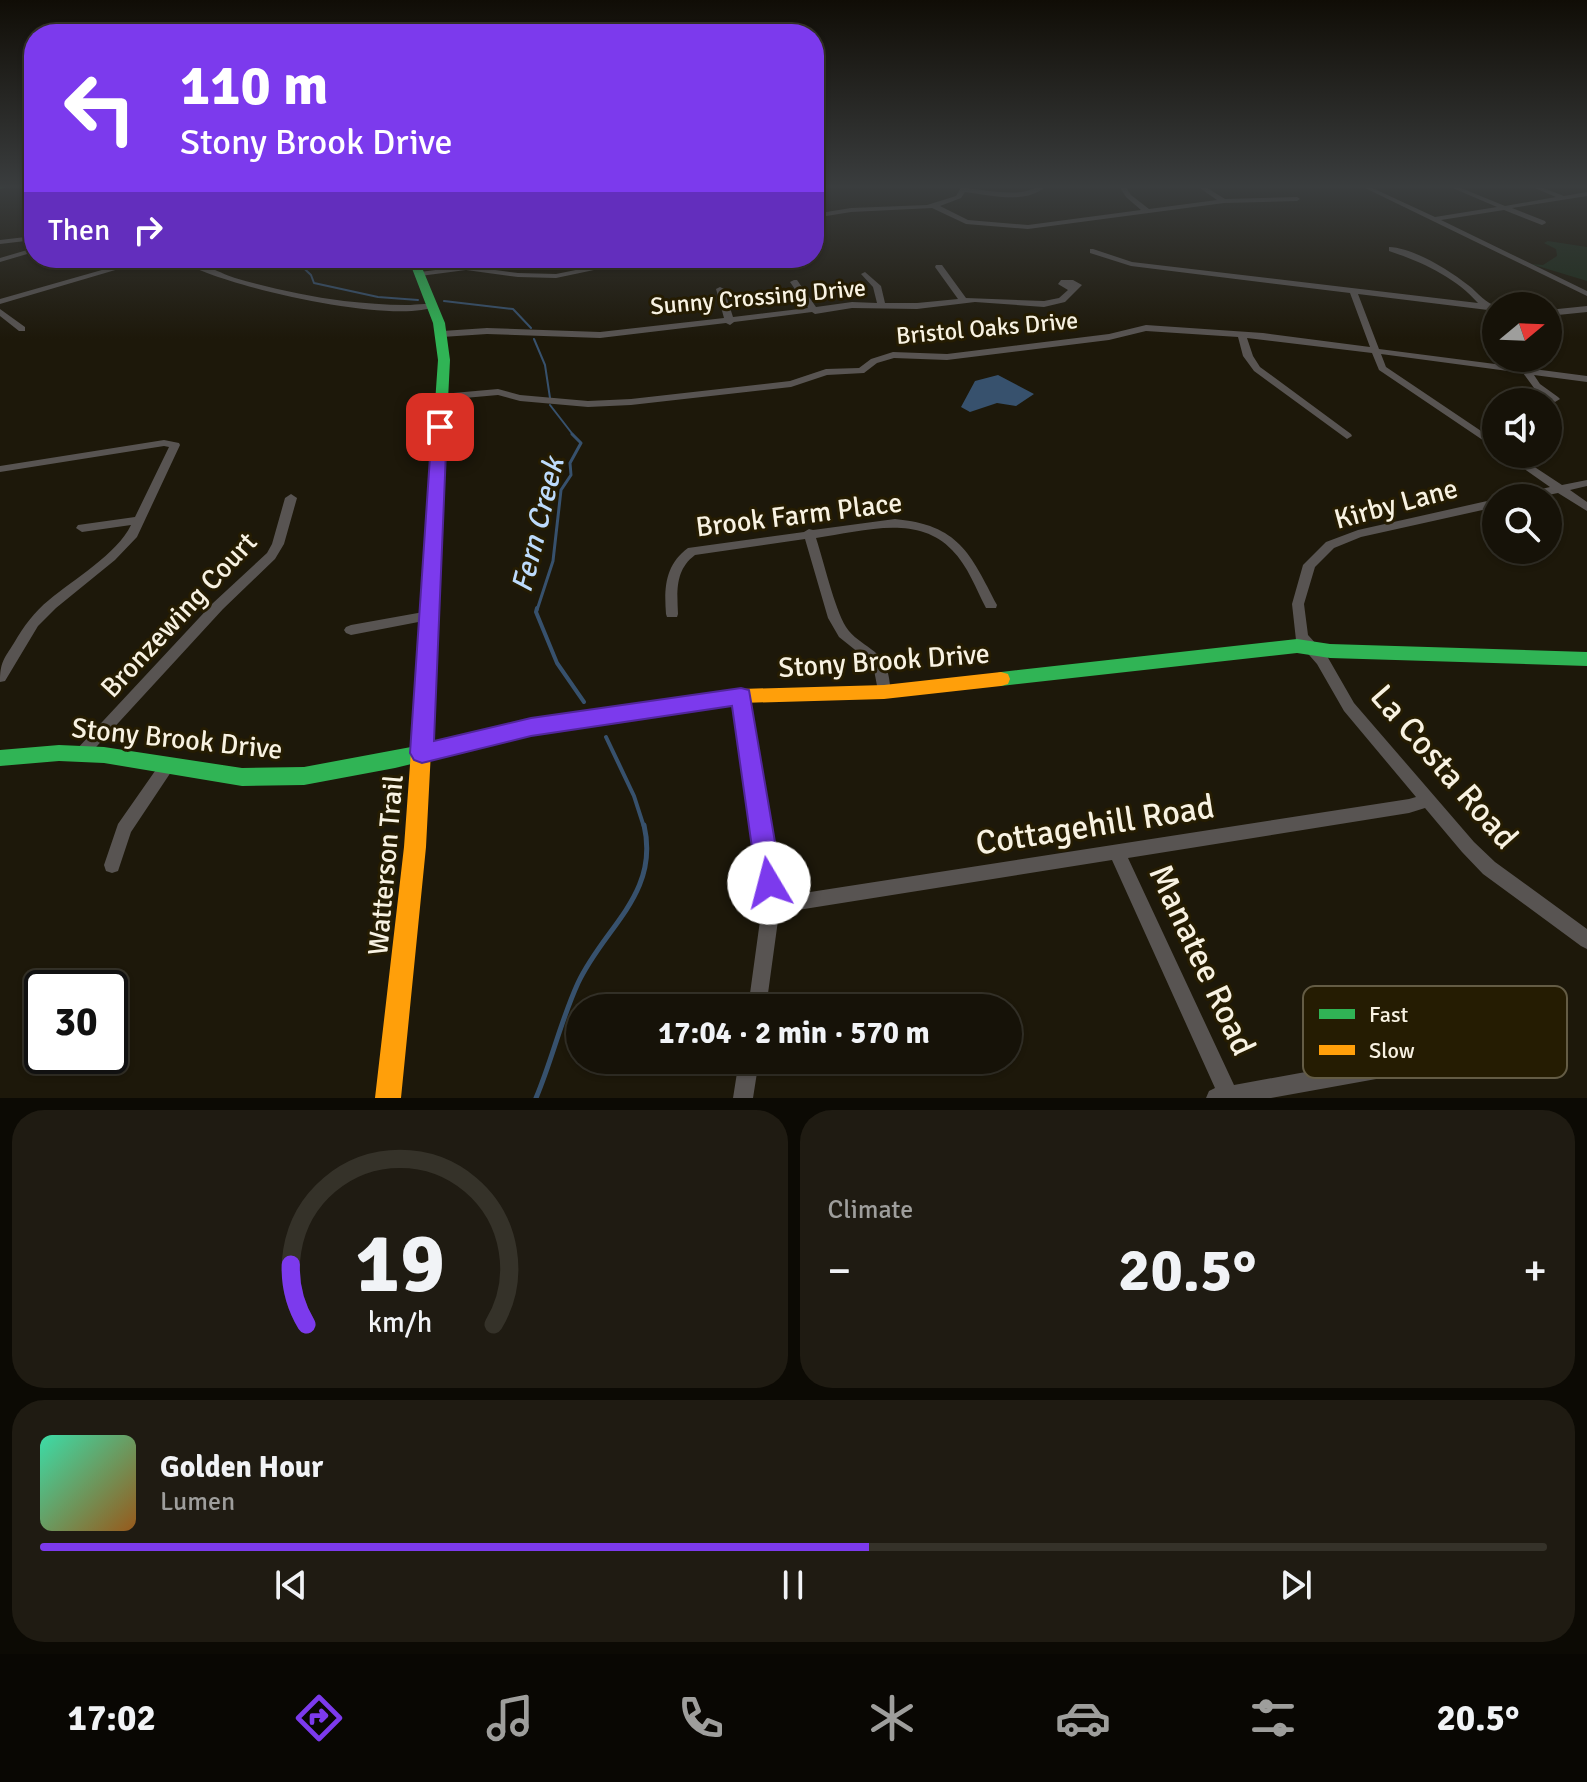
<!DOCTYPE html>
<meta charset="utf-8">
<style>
body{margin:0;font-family:Signika,sans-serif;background:#1f1b12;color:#f1f3f6;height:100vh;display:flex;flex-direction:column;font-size:30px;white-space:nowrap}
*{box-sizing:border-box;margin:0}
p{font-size:26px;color:#9e9e9c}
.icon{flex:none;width:44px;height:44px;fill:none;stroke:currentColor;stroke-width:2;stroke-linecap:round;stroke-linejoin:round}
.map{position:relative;height:1098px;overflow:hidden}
.sheet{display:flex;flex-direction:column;gap:12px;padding:12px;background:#0c0a04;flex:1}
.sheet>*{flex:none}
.guide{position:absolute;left:24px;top:24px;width:800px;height:244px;border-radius:32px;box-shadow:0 2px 6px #0004,0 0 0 2px #353229;background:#7c3aed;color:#fff;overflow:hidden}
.needle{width:52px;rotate:71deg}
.controls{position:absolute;left:1482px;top:292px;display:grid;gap:16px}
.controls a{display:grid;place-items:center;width:80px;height:80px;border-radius:50%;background:#161208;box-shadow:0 2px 6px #0004,0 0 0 2px #353229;font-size:40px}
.speed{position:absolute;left:24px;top:970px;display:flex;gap:16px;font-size:40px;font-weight:700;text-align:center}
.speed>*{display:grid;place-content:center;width:104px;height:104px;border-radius:50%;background:#161208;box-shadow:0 2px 6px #0004,0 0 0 2px #353229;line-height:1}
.speed .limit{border:4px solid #111;border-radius:12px;background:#fff;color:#111}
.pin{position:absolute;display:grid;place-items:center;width:68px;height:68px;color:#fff;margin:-34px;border-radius:16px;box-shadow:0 4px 12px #0006}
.me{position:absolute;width:88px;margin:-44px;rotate:352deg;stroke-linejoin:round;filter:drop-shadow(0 0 6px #0008)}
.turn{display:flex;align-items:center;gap:28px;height:168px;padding:0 24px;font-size:36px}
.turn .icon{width:104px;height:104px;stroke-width:2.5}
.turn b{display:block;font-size:56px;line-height:68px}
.then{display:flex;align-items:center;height:76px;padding:0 24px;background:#0003;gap:16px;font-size:30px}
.big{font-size:60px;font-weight:700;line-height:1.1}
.sheet .widget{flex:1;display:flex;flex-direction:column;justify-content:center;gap:12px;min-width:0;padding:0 28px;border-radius:32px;background:#1f1b12}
.sheet .dial{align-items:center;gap:0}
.dial svg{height:208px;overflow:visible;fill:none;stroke:#353229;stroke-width:7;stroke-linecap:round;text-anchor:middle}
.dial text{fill:#f1f3f6;stroke:none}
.song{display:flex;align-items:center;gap:24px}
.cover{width:96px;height:96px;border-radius:12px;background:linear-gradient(135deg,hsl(160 70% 55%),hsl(30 70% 35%))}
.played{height:8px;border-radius:4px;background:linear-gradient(90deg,#7c3aed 55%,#353229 55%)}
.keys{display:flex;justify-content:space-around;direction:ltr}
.heat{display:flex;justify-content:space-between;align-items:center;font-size:44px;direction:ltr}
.sheet .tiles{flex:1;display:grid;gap:12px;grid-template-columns:1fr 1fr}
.widget:last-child{grid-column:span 2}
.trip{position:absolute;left:566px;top:994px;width:456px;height:80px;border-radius:40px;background:#161208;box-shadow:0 2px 6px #0004,0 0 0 2px #353229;font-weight:700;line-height:80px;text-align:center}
.dock{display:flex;height:128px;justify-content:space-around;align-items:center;background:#090703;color:#9e9e9c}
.dock .icon{width:56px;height:56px}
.dock .selected{color:#7c3aed}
.dock b{font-size:36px;color:#f1f3f6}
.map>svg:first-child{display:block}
</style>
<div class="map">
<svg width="1587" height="1098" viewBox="0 0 1587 1098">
<rect width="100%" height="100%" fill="#1d180a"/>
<path fill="#1d2c1a" d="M1548 241 1587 247V281L1531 264 1543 265 1557 256 1556 249 1544 243Z"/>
<path fill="#37516d" d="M998 375 1034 394 1016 406 997 403 970 412 961 407 975 381Z"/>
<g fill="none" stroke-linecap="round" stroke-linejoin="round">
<path stroke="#37516d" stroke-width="2" d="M293 258 311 275 314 283 378 297 418 300
M444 301 513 309 531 328
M534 339 545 365 550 398
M550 405 574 436"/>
<path stroke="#37516d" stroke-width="3" d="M537 610 553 561 561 490 571 475 570 463 581 443 572 434"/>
<path stroke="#37516d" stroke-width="4" d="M537 608 536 612 557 663 584 702
M606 737 634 796 644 827"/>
<path stroke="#37516d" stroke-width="5" d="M536 1098C552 1060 561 1020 578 983 604 927 660 894 644 825"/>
<path fill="#585452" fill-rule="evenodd" d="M962 186H968L967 188C985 190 1003 194 1021 192 1030 191 1037 186 1046 186 1026 205 991 195 965 192L961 198 940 206 968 220 1028 225 1141 210 1126 197 1119 186H1125L1131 195 1149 209 1217 200 1197 186H1204L1225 199 1297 197 1300 199 1297 201 1224 203 1028 229 966 224 932 208 851 212 814 218V214L851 208 927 205 956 196Z
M1361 186H1368L1435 217 1497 207 1448 186H1456L1505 206 1556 197 1530 186H1538L1564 196 1587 192V196L1512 208 1545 221 1546 223 1542 225 1504 210 1441 220 1587 291V296Z
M34 236V240L0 244V240Z
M1389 247C1414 248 1449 270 1468 285 1479 293 1485 304 1498 306H1496V311L1358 294 1379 349 1587 376V382L1534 375 1540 384 1558 397 1560 399 1555 402 1534 388 1523 373 1381 354 1386 367 1496 441V449L1379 370 1372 353 1247 338 1253 356 1260 367 1351 434 1352 436 1347 439 1254 371 1243 356 1238 337 1146 331 1109 340 947 360 894 358 877 363 864 373 827 375 791 387 631 405 588 407 520 401 498 395 442 400 437 397 442 394 498 389 520 395 588 401 631 399 790 381 826 369 859 368 871 359 893 352 947 354 1109 334 1146 325 1263 333 1370 347 1350 293 1131 266 1090 253V249H1093L1132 262 1478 303C1455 277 1422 262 1389 251Z
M34 248V252L0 262V258Z
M144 258H156L0 304V299Z
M176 258C193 258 217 272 235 278 270 288 307 296 344 301 365 303 385 305 406 305 416 305 427 302 436 306 396 326 213 285 176 258Z
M635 258H651L556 278 518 277 466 270 420 276 416 274 420 272 466 266 518 273 556 274Z
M936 265H942L966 298 1044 301 1059 298 1068 290 1058 284 1061 280H1073L1082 285 1065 302 1044 307 975 302 917 309 852 308 815 314 812 312 734 322 730 325 726 323 600 338 487 334 442 337 438 334 442 331 487 328 600 332 724 318 716 289 720 287 724 289 733 317 808 308 790 282 794 280H797L816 307 852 302 877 303 873 287 861 274 865 272 881 286 885 303H917L958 299 935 267Z
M1587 306V312L1548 316V310Z
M0 309 25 327V331H19L0 316Z
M164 440 179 443 180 445 137 537 115 560 56 608 38 626 5 681 0 682C0 662 4 659 14 643 24 626 34 612 49 600 74 579 117 554 131 525L82 532 76 528 78 525 135 517 169 447 164 446 0 472V466Z
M1503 454H1515L1562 485 1587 480V486L1570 490 1587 502V511L1558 493 1533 498H1511L1513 496 1550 487Z
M291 494 297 498 284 544 275 559 223 609 86 758 81 760 76 758 73 754 76 750 213 603 267 553 272 544 285 498Z
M1496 499V507L1361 537 1334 548 1315 567 1304 604 1308 635 1327 656 1354 703 1474 842 1495 862 1587 929V949L1581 946 1483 874 1462 852 1425 808 1409 813 1128 858 1234 1085 1426 1050 1433 1053 1436 1060 1433 1067 1426 1070 1271 1098H1206L1209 1091 1215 1088 1112 860 779 913 766 1008H748L762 906 734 696 736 692 741 690 746 692 748 696 778 897 1409 799 1416 797 1344 711 1317 664 1296 640 1292 604 1303 565 1326 542 1358 530Z
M895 519C959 525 970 553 997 605L996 608H986C976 589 968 566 952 550 917 513 860 532 816 538 824 562 834 607 846 627 860 648 885 648 889 678 890 685 891 689 889 696L884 698 879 696 874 670 869 661 839 637 828 618 805 539 695 555C675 570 677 591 678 614L677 617H667L666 614C664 588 665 565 688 548L804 532 809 529 813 530Z
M429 611 434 613 435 616 434 619 351 635 346 633 344 630 346 627 351 625Z
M167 760 172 761 175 766 131 832 118 871 112 873 106 871 104 865 118 824 162 761Z
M739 1060H759L753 1098H733Z"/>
<path fill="#30b455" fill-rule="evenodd" d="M0 186H10L0 189Z
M408 258H418L445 323 450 360 431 742 531 719 641 703 648 706 651 711 648 716 531 735 395 768 304 785 242 786 104 763 59 761 0 766V750L59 745 104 747 242 768 304 767 411 747 438 360 433 323Z
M1297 639 1330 644 1587 652V666L1330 658 1297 653 1001 686 994 684 992 679 994 674 1001 672Z"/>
<path fill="#ff9f0a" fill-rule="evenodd" d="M1001 672 1008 674 1010 679 1008 684 1001 686 884 699 741 703 641 719 634 716 631 711 634 706 641 703 741 689 884 685Z
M421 743 428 745 431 751 426 847 401 1098H375L404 847 411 751 414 745Z"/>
</g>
<linearGradient id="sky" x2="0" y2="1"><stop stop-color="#100d06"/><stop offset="0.55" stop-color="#3a3d3e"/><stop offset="1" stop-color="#3a3d3e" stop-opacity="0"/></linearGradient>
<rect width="1587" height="339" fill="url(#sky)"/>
<path fill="#7c3aed" stroke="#51269a" stroke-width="2" d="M440 422 447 427 434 741 531 718 741 688 749 690 782 883 779 892 769 895 760 892 757 883 732 706 531 736 422 763 414 760 410 753 432 427Z"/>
<g text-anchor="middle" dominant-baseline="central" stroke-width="6" stroke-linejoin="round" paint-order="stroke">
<g font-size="24" fill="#f8f2e2" stroke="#251c02">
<text transform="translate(758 297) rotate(-5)">Sunny Crossing Drive</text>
<text transform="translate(987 328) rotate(-5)">Bristol Oaks Drive</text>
</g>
<g font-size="28" fill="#f8f2e2" stroke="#251c02">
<text transform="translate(1396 504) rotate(-15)">Kirby Lane</text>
<text transform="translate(799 515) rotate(-7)">Brook Farm Place</text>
<text transform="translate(179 615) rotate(-47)">Bronzewing Court</text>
<text transform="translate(884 661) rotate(-4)">Stony Brook Drive</text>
<text transform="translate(177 739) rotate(6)">Stony Brook Drive</text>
<text transform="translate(386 865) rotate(-85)">Watterson Trail</text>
</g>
<g font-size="30" font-style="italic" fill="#bddbfc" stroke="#251c02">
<text transform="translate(538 525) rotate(-76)">Fern Creek</text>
</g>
<g font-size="34" fill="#f8f2e2" stroke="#251c02">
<text transform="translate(1444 767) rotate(49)">La Costa Road</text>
<text transform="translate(1095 825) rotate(-9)">Cottagehill Road</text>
<text transform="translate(1202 960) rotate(65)">Manatee Road</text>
</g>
</g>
<rect x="1303" y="986" width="264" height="92" rx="12" fill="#251c02" stroke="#645c45" stroke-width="2"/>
<rect x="1319" y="1009" width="36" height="10" fill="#30b455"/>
<rect x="1319" y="1045" width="36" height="10" fill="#ff9f0a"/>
<g font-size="22" fill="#f8f2e2">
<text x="1369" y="1022">Fast</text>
<text x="1369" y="1058">Slow</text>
</g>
</svg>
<div class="controls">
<a><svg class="needle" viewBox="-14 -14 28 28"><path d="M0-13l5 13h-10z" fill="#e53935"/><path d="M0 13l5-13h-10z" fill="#9e9e9c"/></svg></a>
<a><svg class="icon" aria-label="sound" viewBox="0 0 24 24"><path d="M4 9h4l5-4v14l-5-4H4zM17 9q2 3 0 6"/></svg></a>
<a><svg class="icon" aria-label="search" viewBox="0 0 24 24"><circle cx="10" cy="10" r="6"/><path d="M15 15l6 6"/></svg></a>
</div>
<div class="speed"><div class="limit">30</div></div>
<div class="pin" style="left:440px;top:427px;background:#d93025"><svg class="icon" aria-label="arrive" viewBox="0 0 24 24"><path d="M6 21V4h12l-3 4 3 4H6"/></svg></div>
<svg class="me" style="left:769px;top:883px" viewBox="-20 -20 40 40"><circle r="19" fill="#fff"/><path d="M0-13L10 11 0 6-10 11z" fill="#7c3aed"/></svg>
<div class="trip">17:04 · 2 min · 570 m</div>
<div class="guide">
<div class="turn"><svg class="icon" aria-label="left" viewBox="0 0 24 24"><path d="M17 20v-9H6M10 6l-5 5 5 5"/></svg><div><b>110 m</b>Stony Brook Drive</div></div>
<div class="then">Then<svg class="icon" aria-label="right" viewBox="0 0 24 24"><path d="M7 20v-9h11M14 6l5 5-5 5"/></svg></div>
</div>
</div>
<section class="sheet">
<div class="tiles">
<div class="widget dial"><svg viewBox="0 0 100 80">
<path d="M14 69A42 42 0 1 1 86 69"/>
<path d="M14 69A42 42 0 0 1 8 46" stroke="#7c3aed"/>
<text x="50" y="56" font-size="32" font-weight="700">19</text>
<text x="50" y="72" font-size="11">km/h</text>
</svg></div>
<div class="widget"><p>Climate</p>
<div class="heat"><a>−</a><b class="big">20.5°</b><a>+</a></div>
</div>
<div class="widget">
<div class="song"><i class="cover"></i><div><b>Golden Hour</b><p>Lumen</p></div></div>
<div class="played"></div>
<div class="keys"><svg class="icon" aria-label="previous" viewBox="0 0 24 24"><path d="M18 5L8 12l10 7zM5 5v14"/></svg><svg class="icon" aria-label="pause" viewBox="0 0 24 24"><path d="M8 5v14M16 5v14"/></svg><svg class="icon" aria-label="next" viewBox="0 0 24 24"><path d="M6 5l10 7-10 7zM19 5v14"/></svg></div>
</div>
</div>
</section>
<nav class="dock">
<b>17:02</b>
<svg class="icon selected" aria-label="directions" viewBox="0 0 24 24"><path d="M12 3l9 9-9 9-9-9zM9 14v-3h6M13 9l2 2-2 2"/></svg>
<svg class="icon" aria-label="music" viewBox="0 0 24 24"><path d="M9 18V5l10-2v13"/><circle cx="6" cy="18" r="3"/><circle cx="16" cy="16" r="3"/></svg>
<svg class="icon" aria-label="phone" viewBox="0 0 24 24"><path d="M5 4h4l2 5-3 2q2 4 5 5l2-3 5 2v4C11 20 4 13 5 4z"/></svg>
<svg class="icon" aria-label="climate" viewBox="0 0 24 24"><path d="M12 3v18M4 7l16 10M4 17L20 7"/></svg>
<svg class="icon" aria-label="car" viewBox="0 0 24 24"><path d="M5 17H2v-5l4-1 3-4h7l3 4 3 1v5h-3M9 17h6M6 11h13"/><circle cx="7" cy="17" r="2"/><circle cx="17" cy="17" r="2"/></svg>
<svg class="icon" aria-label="filters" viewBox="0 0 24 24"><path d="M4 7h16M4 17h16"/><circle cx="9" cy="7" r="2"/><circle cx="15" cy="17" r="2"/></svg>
<b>20.5°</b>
</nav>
